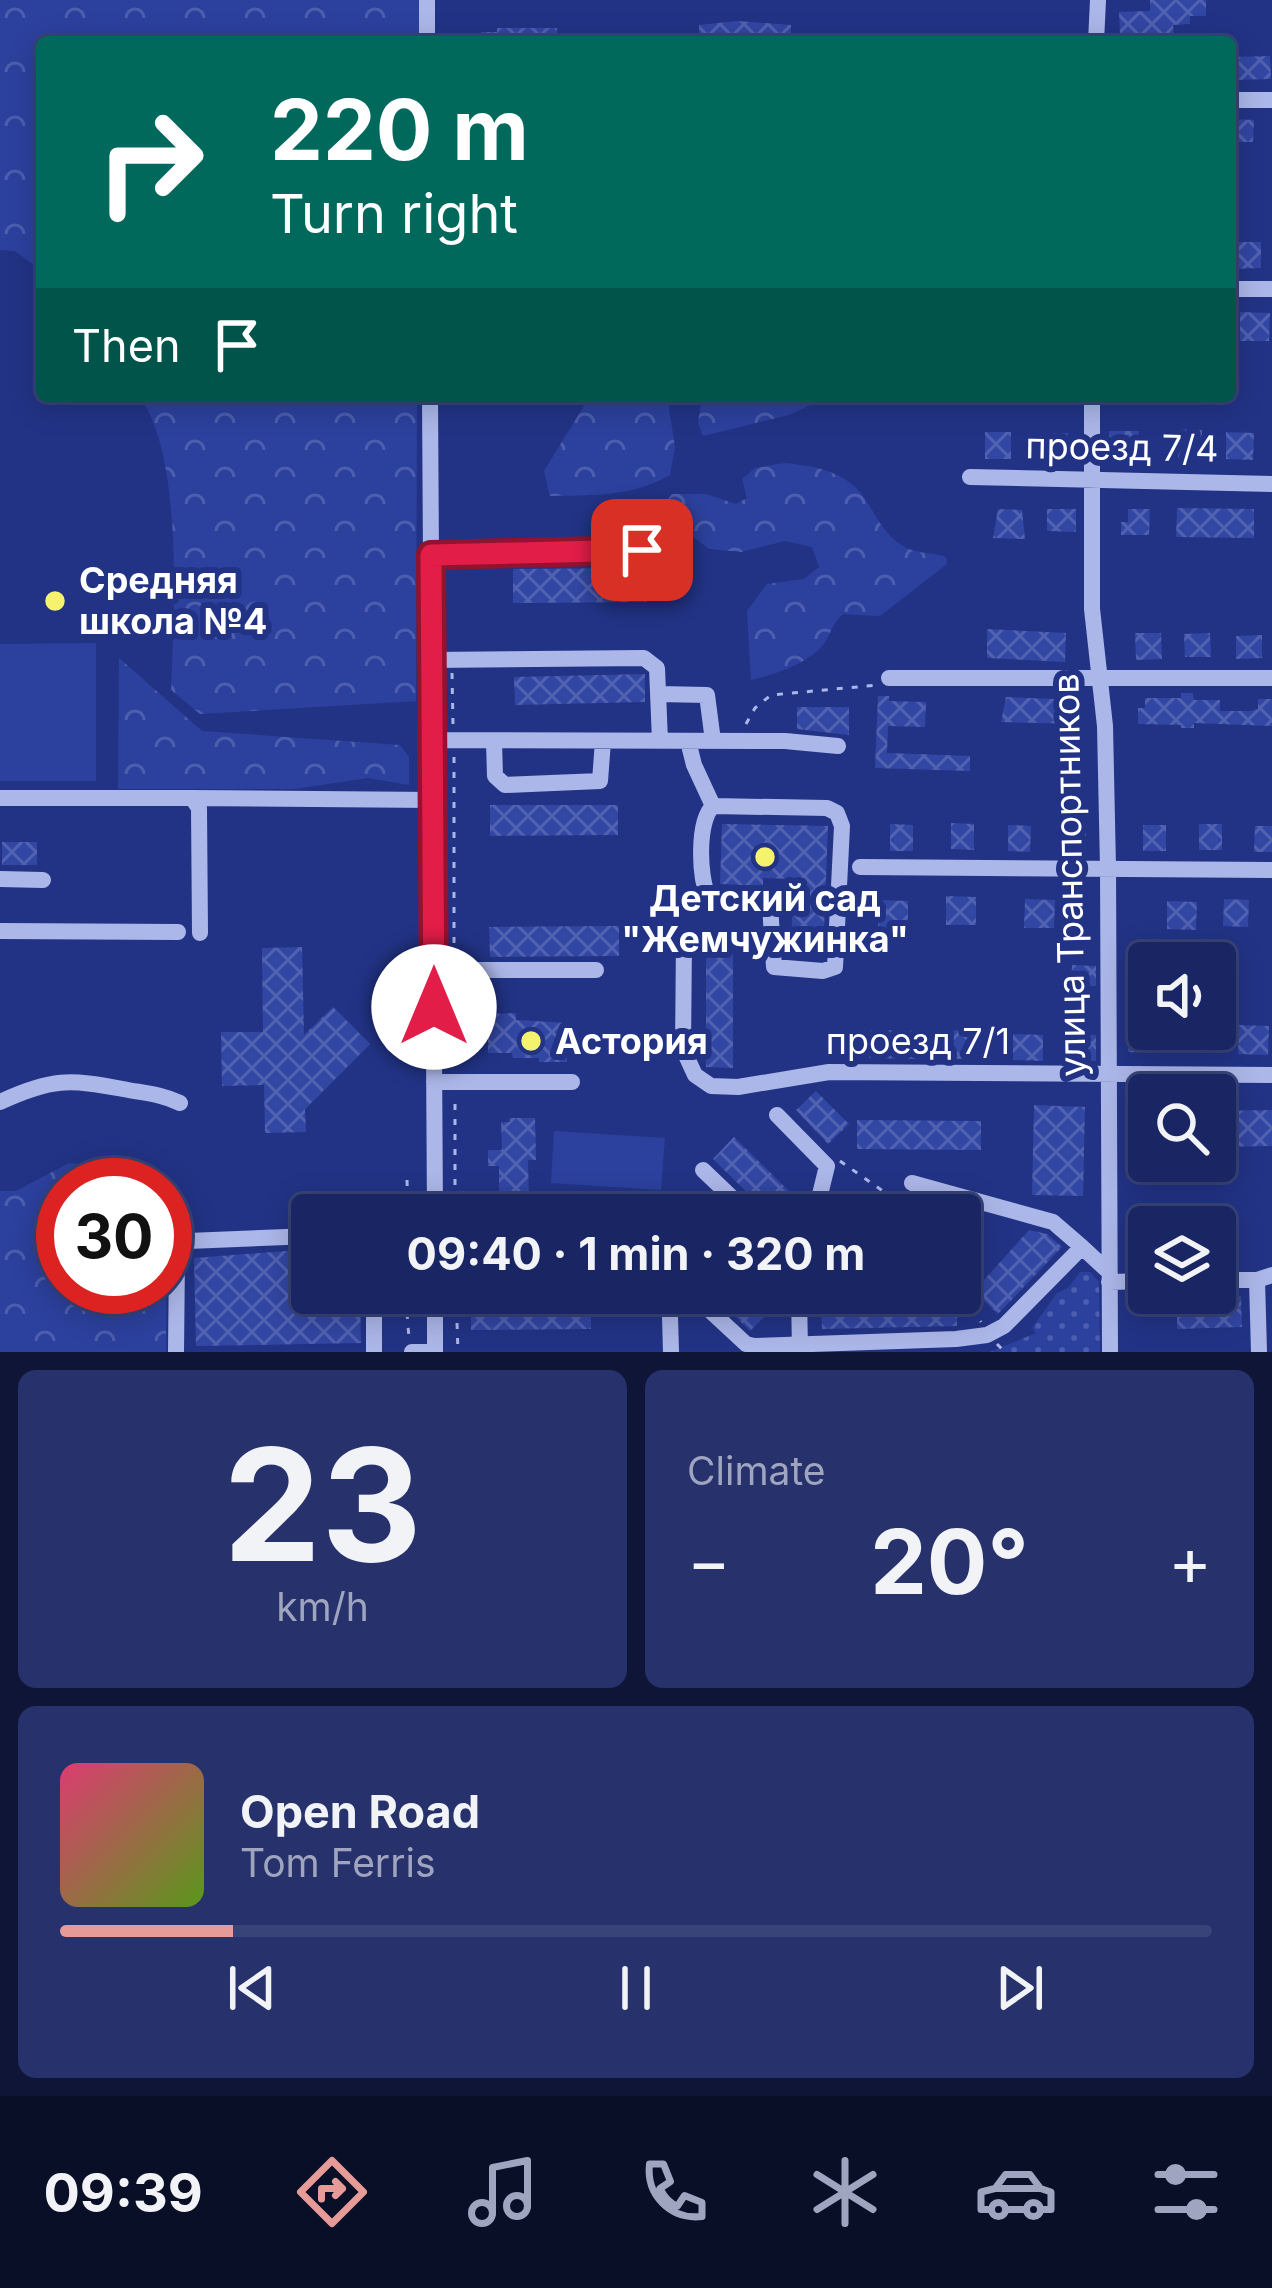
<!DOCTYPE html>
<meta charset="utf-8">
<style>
body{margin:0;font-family:Inter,sans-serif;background:#27326d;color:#f1f3f6;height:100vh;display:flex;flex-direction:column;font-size:45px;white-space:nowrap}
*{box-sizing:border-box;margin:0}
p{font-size:39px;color:#9fa5bf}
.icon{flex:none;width:66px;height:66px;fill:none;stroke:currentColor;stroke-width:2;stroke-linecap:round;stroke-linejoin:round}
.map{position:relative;height:1352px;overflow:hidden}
.details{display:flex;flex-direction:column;gap:18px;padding:18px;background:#0e1537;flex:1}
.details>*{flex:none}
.top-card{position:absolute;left:36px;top:36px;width:1200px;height:366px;border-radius:12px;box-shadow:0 6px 30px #0003,0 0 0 3px #384378;background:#00695c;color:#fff;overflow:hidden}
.tools{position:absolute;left:1128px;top:942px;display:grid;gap:24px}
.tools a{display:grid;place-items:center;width:108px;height:108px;border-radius:12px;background:#1a2664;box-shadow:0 6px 30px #0003,0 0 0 3px #384378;font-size:60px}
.speed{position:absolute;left:36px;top:1158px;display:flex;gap:24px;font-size:60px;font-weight:700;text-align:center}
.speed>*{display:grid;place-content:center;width:156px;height:156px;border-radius:50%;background:#1a2664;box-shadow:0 6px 30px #0003,0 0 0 3px #384378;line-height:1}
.speed .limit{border:18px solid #d22;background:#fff;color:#111}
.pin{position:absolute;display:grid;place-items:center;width:102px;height:102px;color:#fff;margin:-51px;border-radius:24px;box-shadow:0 6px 18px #0006}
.me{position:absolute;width:132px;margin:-66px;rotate:0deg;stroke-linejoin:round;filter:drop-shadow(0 0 9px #0008)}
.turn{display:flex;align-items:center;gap:42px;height:252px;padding:0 36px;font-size:54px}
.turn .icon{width:156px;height:156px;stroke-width:2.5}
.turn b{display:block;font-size:84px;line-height:102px}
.then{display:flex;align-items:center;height:114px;padding:0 36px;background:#0003;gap:24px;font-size:45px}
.big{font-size:90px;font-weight:700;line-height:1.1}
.details .tile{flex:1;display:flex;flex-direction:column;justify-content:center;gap:18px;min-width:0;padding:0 42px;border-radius:18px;background:#27326d}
.details .dial{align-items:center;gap:0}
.dial b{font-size:156px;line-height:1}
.song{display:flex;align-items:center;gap:36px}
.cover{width:144px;height:144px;border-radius:18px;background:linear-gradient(135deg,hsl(340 70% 55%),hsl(90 70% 35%))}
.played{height:12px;border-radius:6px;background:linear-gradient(90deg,#e69b98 15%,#384378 15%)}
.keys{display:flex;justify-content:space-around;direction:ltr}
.heat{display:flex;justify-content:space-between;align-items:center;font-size:66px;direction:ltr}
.details .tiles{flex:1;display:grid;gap:18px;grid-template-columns:1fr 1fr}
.tile:last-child{grid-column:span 2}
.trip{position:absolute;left:291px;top:1194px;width:690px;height:120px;border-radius:12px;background:#1a2664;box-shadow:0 6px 30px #0003,0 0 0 3px #384378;font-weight:700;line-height:120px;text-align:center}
.tab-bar{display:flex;height:192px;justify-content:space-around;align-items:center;background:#0a0f28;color:#9fa5bf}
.tab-bar .icon{width:84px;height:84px}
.tab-bar .active{color:#e69b98}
.tab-bar b{font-size:54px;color:#f1f3f6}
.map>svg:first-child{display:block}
</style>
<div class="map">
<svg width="1272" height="1352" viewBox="0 0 1272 1352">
<defs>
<pattern id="green-dots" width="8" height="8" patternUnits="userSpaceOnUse" patternTransform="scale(3)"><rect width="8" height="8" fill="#2c419e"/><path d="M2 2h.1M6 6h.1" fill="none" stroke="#4c5ead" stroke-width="1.8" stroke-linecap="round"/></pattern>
<pattern id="forest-crowns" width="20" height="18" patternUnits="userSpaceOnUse" patternTransform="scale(3)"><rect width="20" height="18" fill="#2c419e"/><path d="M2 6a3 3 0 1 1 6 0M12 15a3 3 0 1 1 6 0" fill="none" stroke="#4c5ead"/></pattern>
<pattern id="building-cross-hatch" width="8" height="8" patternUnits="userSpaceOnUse" patternTransform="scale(3)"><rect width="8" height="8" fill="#3246a3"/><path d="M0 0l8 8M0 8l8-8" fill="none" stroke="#5162b1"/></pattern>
</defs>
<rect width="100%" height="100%" fill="#223386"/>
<path fill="url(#green-dots)" d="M1080 1272H1090L1099 1282 1100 1352H990L1036 1333 1032 1328 1057 1293 1068 1288Z"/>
<path fill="url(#forest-crowns)" d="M0 0H419V42H42V271L15 251 0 250Z
M139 396H417L416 701 200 714 171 690C174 617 184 455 139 396Z
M590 396H667L675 447 670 475C632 497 593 495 550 496L544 471Z
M702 396H830L789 415 703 436 698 423Z
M786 463C812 466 839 470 858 490 873 507 880 531 900 544 915 555 929 551 946 557L947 564 880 616 843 614C831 624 831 636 822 646 807 664 773 675 751 680L747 611 767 584 804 579 819 567 812 547 785 541 741 552 709 549 679 526 668 499 672 494H706L736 504 747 498 742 479 755 468Z
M119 658 202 731 400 745 409 757V785L368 778 294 789H118Z
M69 1163 96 1166 98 1185H63V1287H165L167 1198 166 1352H0V1191H16Z"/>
<path fill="#2c419e" d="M96 643V781H0V644Z
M554 1131 665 1138 661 1190 551 1183Z"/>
<path fill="url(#building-cross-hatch)" d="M1150 0H1206V16H1190V24L1173 25 1174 36H1120L1119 12 1150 11Z
M738 21 791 25V42H699V25Z
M497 28H557V42H481V32H497Z
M1270 56 1271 79 1234 80 1233 57Z
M1230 119 1254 120 1253 142H1230Z
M1230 242H1261V268L1230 269Z
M1240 312 1270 313 1269 341H1240Z
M1179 429 1202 430 1201 458H1178Z
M1109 431H1139V460L1109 459Z
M985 432H1011V459H985Z
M1226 432 1254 433 1253 460 1226 459Z
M1068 433V458H1040V434Z
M1177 508 1254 509V538L1176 537Z
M998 509 1022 510 1025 539 993 538Z
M1047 509H1076V532L1047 531Z
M1128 509H1150L1149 535H1121V522H1128Z
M645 568 646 602 513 603V569Z
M987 629 1066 633 1065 662 987 658Z
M1135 633H1161L1162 659 1136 660Z
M1210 633 1211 657H1185L1184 634Z
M1262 635V658L1236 659V636Z
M645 674V702L515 705 514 677Z
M1181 693H1193L1194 700H1220V711H1251L1258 709V699H1272V726L1194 723V728H1181V725L1138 724V708H1145V698H1181Z
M878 696H889V701L926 702 925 727 888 726 887 753 970 756V771L875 768Z
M1006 697 1079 700V724L1001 722Z
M797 707H849V735L797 729Z
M490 805H618V835L490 836Z
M951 823 974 824V850L951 849Z
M722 824 828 826 823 957 791 956 793 879 763 878V886L720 884Z
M890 824 913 825V851H890Z
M1199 824H1222V850H1199Z
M1008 825 1031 826 1030 852 1008 851Z
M1143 825H1166V851H1143Z
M1255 826H1272V852H1254Z
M1064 827H1086V853H1063Z
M2 842H37V865H2Z
M946 896 976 897V925H946Z
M1025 899 1055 900 1054 928H1024Z
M1224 899 1249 900 1248 927 1223 926Z
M879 900 908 901V929L878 928Z
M1167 901 1197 902 1196 930 1167 929Z
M619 926V956L490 957 489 927Z
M706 938H733V1068L706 1067Z
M302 947 304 1035 333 1007 370 1044 305 1109 306 1132 265 1133 264 1085 222 1086 221 1032H263L262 948Z
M1072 965 1096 966V986H1071Z
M516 1013V1020L568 1023 573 1049 567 1050V1062H539V1058H513L512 1053H488V1014Z
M1239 1025 1269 1026 1268 1055 1238 1054Z
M1128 1028 1150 1029 1149 1053 1128 1052Z
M1182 1029H1212L1211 1053 1182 1052Z
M870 1030 919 1031V1059L869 1058Z
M941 1030 971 1031 970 1059H940Z
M1013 1034 1043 1035V1061L1013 1060Z
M1069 1034 1096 1035V1061H1069Z
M816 1091 849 1124 828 1144 796 1110Z
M1034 1105 1085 1107 1083 1196 1032 1195Z
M1272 1110V1146L1215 1147V1111Z
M1133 1113H1149V1149H1134Z
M509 1118H535L536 1160H528L529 1200H499V1166H488V1150H502L501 1122H510Z
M857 1120 981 1121V1150L857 1149Z
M734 1137 800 1202 788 1215H770L713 1159Z
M1029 1230 1047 1234 1062 1247 998 1314 974 1291Z
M312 1249V1293H360L361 1343 196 1346 194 1258Z
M481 1293H614V1312L591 1313V1329L471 1330V1315H481Z
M712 1293H755L772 1309 750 1331Z
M1241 1296 1242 1327 1177 1329V1297Z
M957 1298V1326L822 1329 821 1300Z"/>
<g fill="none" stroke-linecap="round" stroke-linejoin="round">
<path stroke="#acb7e9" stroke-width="3" stroke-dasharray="6 9" stroke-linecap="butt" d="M452 673 453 724
M746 724 755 708 771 695 878 685
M454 757V958
M454 985 455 1065
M840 1161 917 1215
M407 1180 408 1215
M455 1215V1099
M960 1281 981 1322
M456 1293 458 1352
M407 1313 409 1338
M997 1344 1005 1352"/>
<path stroke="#acb7e9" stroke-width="16" d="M427 42V0
M1096 42 1098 0
M1230 100H1272
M1230 289H1272
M430 396 435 1215
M1092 396V609L1105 726 1108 867 1110 1352
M970 477 1272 484
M431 555 642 550
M432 660 644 658 657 668 660 741
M889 678H1272
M659 694 707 695 713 741
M433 740 785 741 838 746
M494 741 495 776 505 785 600 781 603 741
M688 741 694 765 713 806 827 808 837 813 842 826 835 967 823 971 774 967 770 905 758 899 708 896C699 876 697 821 713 806
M0 798H192L199 808 200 933
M192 798 434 800
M860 867 1272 870
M0 879 43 880
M0 931 178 932
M684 940 683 1049 695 1075 711 1086 738 1087 829 1072 1272 1075
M434 970H596
M393 1044H434
M434 1082H572
M0 1102C52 1078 69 1079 123 1089 143 1093 162 1094 180 1103
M777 1115 827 1166 815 1215
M703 1170 750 1215
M912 1183 1053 1222 1082 1247
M1215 1280H1257
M1109 1282 1149 1281
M374 1293V1352
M435 1293V1352
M691 1293 746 1344 754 1346 956 1339 987 1335 1004 1326 1082 1247 1109 1272
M799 1293 800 1351
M374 1296 435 1294
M670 1316 671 1352
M176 1352 177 1258 181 1245 188 1241 312 1236
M412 1352H435
M1259 1352 1257 1280 1272 1275"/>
</g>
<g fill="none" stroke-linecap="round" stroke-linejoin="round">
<defs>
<path id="route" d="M434 1007 431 555 642 550"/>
</defs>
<use href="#route" stroke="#92132f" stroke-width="30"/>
<use href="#route" stroke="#e11d48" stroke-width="21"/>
</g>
<g fill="#f5f36e" stroke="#223386" stroke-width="4.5">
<circle cx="55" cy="601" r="12"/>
<circle cx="765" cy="857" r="12"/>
<circle cx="531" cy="1041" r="12"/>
</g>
<g text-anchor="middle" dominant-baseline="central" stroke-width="12" stroke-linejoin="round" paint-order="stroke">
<g font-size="36" fill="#fff" stroke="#223386">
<text transform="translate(1122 447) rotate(1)">проезд 7/4</text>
<text transform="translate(1069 875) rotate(-91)">улица Транспортников</text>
<text x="918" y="1041">проезд 7/1</text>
</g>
<g font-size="36" font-weight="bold" fill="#fff" stroke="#223386" text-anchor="start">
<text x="79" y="580">Средняя<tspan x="79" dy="41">школа №4</tspan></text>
<text x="765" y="898" text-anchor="middle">Детский сад<tspan x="765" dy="41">"Жемчужинка"</tspan></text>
<text x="555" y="1041">Астория</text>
</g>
</g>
</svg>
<div class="tools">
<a><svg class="icon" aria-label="sound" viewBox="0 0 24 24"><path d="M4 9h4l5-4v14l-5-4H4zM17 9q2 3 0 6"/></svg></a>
<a><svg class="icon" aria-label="search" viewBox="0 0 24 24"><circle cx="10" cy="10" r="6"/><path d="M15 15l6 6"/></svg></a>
<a><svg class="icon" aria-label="layers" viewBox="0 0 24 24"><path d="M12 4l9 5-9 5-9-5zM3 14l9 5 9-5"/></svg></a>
</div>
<div class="speed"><div class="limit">30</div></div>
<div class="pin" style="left:642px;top:550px;background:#d93025"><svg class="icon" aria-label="arrive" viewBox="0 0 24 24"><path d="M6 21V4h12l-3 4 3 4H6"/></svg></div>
<svg class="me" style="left:434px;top:1007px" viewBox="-20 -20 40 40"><circle r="19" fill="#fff"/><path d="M0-13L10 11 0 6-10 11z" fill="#e11d48"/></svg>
<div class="trip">09:40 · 1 min · 320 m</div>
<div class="top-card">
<div class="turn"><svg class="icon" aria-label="right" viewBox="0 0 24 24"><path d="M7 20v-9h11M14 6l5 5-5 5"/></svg><div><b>220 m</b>Turn right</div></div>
<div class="then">Then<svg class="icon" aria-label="arrive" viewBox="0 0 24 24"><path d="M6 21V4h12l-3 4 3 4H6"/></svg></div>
</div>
</div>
<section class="details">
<div class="tiles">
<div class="tile dial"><b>23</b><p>km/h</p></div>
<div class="tile"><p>Climate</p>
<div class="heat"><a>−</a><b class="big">20°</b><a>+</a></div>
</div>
<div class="tile">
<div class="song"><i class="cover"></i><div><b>Open Road</b><p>Tom Ferris</p></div></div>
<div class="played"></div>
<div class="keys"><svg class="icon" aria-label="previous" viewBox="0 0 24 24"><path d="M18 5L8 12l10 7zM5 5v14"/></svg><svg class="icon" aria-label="pause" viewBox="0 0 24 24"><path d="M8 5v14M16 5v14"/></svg><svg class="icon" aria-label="next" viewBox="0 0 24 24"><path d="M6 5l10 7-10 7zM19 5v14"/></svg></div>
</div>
</div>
</section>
<nav class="tab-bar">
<b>09:39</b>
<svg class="icon active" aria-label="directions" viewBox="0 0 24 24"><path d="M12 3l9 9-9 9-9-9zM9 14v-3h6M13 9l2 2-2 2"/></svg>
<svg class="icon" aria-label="music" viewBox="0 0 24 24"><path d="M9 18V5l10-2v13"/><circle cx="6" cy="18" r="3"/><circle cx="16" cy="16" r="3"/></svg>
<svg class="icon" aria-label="phone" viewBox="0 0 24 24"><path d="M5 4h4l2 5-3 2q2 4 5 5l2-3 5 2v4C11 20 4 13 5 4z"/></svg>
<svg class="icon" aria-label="climate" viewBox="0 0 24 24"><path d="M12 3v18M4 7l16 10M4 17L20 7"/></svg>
<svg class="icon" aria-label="car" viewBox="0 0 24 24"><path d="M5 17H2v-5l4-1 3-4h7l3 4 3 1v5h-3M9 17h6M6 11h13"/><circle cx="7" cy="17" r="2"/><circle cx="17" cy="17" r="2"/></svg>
<svg class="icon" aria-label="filters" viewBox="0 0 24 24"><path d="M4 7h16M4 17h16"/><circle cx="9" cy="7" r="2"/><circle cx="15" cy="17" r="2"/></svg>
</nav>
